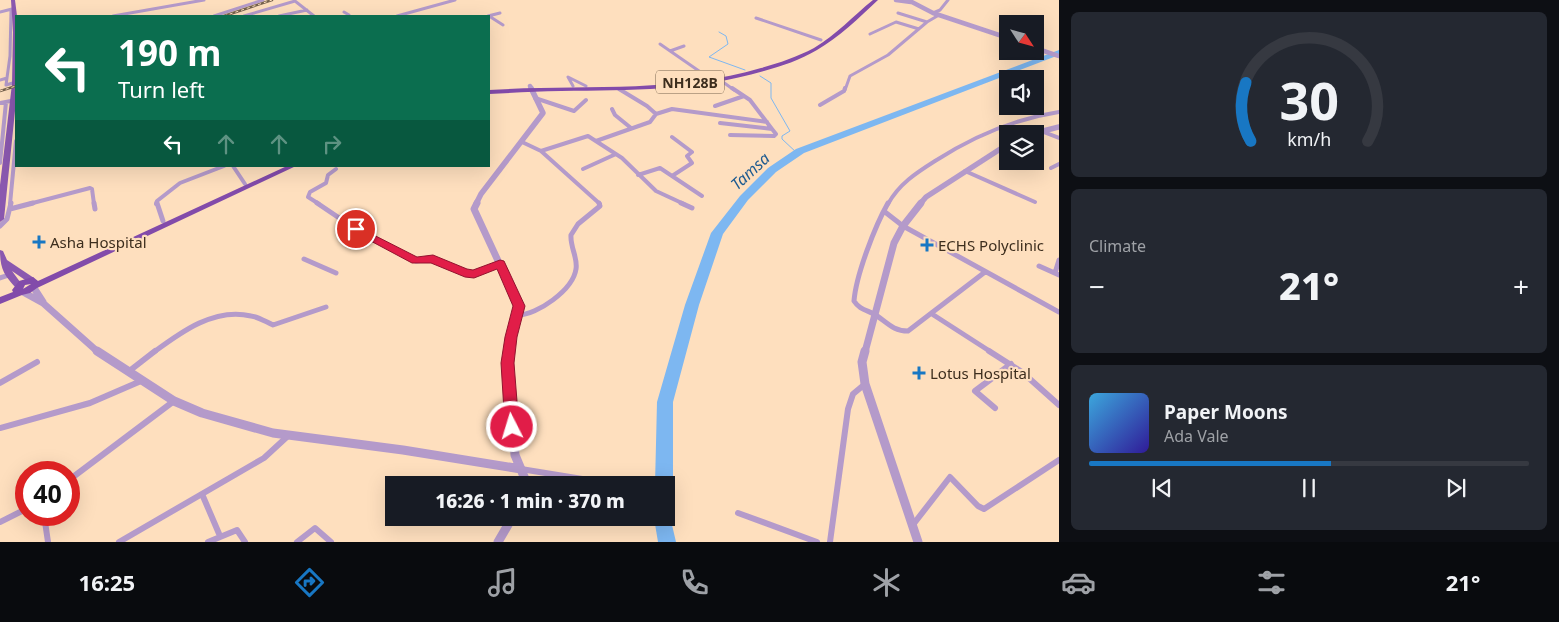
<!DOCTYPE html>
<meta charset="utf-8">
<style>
body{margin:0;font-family:"Noto Sans",sans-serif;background:#242831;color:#f1f3f6;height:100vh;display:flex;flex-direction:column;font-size:19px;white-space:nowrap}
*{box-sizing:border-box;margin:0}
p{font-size:16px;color:#9ea1a6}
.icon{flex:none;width:28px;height:28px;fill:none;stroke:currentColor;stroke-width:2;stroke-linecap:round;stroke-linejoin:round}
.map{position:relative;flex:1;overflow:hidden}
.sheet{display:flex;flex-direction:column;gap:12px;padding:12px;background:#0d0f14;width:500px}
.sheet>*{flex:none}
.guide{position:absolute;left:15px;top:15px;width:475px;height:152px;border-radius:0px;box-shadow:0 5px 20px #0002;background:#0b6e4f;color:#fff;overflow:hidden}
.needle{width:32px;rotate:126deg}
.buttons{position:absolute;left:999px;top:15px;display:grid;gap:10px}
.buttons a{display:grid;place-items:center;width:45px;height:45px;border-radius:0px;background:#171b24;box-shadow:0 5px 20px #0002;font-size:25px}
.speed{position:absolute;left:15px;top:461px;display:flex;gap:10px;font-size:25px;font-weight:700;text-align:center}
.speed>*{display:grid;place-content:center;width:65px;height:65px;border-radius:50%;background:#171b24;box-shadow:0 5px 20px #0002;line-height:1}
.speed .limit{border:8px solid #d22;background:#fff;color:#111}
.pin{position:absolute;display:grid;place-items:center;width:42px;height:42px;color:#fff;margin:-21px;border:2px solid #fff;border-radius:50%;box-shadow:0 1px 5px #0007}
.me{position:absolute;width:55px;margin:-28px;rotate:355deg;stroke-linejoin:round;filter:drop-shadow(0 0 4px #0008)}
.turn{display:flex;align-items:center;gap:18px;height:105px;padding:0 20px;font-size:22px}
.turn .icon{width:65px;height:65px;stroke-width:2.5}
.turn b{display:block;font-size:35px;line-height:42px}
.lanes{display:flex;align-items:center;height:48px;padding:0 20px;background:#0003;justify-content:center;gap:25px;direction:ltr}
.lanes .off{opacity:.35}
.big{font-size:38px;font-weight:800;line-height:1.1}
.sheet .card{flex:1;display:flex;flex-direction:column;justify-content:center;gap:8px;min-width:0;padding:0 18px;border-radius:8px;background:#242831}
.sheet .dial{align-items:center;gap:0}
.dial svg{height:130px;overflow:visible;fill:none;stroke:#363941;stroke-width:7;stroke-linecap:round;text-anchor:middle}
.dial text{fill:#f1f3f6;stroke:none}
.song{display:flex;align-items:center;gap:15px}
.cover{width:60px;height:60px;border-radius:8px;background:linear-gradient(135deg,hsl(200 70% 55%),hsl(250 70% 35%))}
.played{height:5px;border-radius:2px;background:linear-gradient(90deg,#1877c3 55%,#363941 55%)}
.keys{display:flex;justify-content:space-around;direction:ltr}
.heat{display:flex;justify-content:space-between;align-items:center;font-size:28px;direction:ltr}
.trip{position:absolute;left:385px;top:476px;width:290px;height:50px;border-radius:0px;background:#171b24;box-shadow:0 5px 20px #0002;font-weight:800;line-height:50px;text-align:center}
.dock{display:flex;height:80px;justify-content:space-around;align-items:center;background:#090b0e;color:#9ea1a6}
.dock .icon{width:35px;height:35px}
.dock .active{color:#1877c3}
.dock b{font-size:22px;color:#f1f3f6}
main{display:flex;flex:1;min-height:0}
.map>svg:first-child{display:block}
</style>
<main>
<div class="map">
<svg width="1059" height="542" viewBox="0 0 1059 542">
<rect width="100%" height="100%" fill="#fedfbe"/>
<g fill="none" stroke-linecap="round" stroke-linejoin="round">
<path stroke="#7db7f1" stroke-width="1" d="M719 32 726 36 728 44 709 57 745 70
M760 76 771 83V98L790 131 782 136V139L797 153"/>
<path fill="#7db7f1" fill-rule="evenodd" d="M1059 50V55L804 153 776 172 748 200 723 234 699 305 673 402V485L670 491 666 492V485H655L657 402 685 305 711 233 740 196 768 168 796 149Z
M666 510 669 512 676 542H658L654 518H666Z"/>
<path stroke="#b49aca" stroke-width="3" d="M11 10 10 56 6 85 16 82
M0 12 12 9
M344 12 349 15 347 16
M898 13 927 22
M933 13 940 10 948 0
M113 16 204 0
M214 16 263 0
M244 16 295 1 314 16
M279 16 307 10
M397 16 455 0
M488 16 500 13
M489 16 503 25
M756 18 821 40
M870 34 896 22 919 29
M660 44 712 80
M670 51 684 46
M0 80 7 78
M723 82 734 90
M573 86 568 77 586 86
M845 90 850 76 888 55 927 22 939 15"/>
<path stroke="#b49aca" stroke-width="4" d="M619 89 647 106 656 114
M535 98 574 111 586 100
M0 103 16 100
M820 105 844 91 845 88
M715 106 744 96
M612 109 615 115 631 128
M720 123 772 129 750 100 732 88
M1041 131 1059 138
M730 135 774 136 776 134 772 129
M672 137 692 152 687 156 692 163 672 176
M596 141 650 122 656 114 672 109 767 122
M522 142 541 151 600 204
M541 151 588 136 622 158 656 191 684 204
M0 163 6 102
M233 166 245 184
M1051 168 1059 164
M583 169 616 154
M965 171 1035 202
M638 175 660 168 702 196
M10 204 16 141
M29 204 90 188 92 189 94 204
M156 204 157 201 180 183 224 166
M319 204 308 197 310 192 326 183 328 175 336 169
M888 204C899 184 916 173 935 161 974 136 1013 119 1059 112"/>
<path stroke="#b49aca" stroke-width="5" d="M94 203 95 209
M157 203 163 221
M317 203 360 232 416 261 433 259 470 274 500 264
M681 203 692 208
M888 203C875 226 856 275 854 301 859 309 866 310 874 314 886 321 892 331 908 331L985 272
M10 209 33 203
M885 212 903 226 1059 312
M0 226 7 219 11 203
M304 259 336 273
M1039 266 1059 275
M1055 273 1059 260
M0 278 9 275
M932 314 991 352
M518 315C537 315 573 290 576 269 578 258 570 247 571 235L578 224 600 206 599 203
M154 352C181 332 215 307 251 316 259 317 266 322 273 325L326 307"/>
<path stroke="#b49aca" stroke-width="6" d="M989 351 1022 372 1059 405
M128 372 155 351
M0 383 37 362
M995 408 975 391 1011 364
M0 428 90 403 141 381
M521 469 619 485
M69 480 174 401
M202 494 220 536
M738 513 817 542
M44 515 48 542
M0 522 26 509
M912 526 950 477 978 506 984 509 1059 460
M119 542 264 458 289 435
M208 542 237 530 245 542
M297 542 315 528 331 542
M830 542 848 409 853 394 865 384"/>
<path stroke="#b49aca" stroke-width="4.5" d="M896 0 911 2
M908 0 933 13 1008 38
M1035 48 1059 56
M530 86 532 90"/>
<path stroke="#b49aca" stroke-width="5.5" d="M1031 134 1059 127
M476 204 481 194 543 113 531 88
M920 204 926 197 1008 144"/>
<path stroke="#b49aca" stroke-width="7" d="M477 203 474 209 519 306 509 352
M34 288 43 302
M23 292 43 303 98 352
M865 352 894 243 903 226 921 203"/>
<path stroke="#b49aca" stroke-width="9" d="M97 351 174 401 202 413 273 433 403 450 521 469
M509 351 507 363 515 455 525 479V485
M865 351 862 362 865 384 918 542
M498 542 512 518"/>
<path fill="#8a58af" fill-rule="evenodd" d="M11 0H15L17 16 16 101 4 219 0 222V185L12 84 13 32Z
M0 250 3 251 7 260 34 278 35 280 34 282H28L12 271 23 286 22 288H16C4 275 0 269 0 250Z"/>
<path fill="#824baa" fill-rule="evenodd" d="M873 0H878C860 17 838 38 817 50 800 60 782 66 764 71 695 91 631 90 561 91 537 91 513 93 489 94V90C580 84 673 94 761 68 779 63 797 57 814 48 836 35 853 16 873 0Z
M287 166H296L37 288 30 293 22 295 0 304V297L13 292 12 290 19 281 33 277 38 281ZM31 284 23 289 25 285Z"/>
<defs>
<path id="rail" d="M224 16 272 0
M0 91 16 86"/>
</defs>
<use href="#rail" stroke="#76624d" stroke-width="2.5"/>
<use href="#rail" stroke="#fedfbe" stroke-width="1" stroke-dasharray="3" stroke-linecap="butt"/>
</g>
<path fill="#e11d48" stroke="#92132f" d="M356 226 417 257 433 255 467 269 473 270 500 260 504 261 525 306 517 337 514 363 519 427 517 432 512 434 507 432 505 427 501 363 505 337 513 306 497 269 474 278 465 277 431 263H412L352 231 350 229 352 227Z"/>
<g fill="#1877c3" stroke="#fedfbe" stroke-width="2">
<path d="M36.5 234.5h5v5h5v5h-5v5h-5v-5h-5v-5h5z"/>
<path d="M924.5 237.5h5v5h5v5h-5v5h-5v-5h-5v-5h5z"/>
<path d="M916.5 365.5h5v5h5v5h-5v5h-5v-5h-5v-5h5z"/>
</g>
<g text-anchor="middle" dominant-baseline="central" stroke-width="4.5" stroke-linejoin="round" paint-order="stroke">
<rect fill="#fedfbe" stroke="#77634e" stroke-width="1" x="656" y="70.5" width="68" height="23" rx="4"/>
<g font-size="14" font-weight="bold" fill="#3d2e1e">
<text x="690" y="82">NH128B</text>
</g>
<g font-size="15" fill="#3d2e1e" stroke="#fedfbe" text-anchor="start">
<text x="50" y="242">Asha Hospital</text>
<text x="938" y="245">ECHS Polyclinic</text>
<text x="930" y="373">Lotus Hospital</text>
</g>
<g font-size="16" font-style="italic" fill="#1e5b90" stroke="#fedfbe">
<text transform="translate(750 171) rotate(-43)">Tamsa</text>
</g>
</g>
</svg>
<div class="buttons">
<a><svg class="needle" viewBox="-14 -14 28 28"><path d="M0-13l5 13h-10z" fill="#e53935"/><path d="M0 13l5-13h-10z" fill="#9ea1a6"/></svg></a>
<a><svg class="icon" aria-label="sound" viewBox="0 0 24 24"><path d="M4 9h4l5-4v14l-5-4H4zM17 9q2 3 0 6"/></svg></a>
<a><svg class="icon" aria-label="layers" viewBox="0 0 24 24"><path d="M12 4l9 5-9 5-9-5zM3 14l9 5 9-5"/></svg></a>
</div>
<div class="speed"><div class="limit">40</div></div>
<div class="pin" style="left:356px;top:229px;background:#d93025"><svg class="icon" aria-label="arrive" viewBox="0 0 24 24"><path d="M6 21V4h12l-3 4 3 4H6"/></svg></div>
<svg class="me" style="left:512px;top:427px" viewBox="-20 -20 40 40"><circle r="17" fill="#e11d48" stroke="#fff" stroke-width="3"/><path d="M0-11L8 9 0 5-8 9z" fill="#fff"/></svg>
<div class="trip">16:26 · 1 min · 370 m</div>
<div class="guide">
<div class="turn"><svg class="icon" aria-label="left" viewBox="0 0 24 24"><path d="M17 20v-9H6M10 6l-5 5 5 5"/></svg><div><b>190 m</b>Turn left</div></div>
<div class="lanes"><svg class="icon" aria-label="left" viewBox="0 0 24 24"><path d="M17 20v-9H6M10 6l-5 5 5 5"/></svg><svg class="icon off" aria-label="ahead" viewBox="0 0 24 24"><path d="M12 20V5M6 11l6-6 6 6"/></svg><svg class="icon off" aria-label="ahead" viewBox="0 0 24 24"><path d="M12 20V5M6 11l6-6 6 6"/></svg><svg class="icon off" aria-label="right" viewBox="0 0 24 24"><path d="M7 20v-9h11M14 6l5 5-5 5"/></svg></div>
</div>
</div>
<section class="sheet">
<div class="card dial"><svg viewBox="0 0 100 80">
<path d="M14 69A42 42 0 1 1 86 69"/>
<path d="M14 69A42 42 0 0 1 11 33" stroke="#1877c3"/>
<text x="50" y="56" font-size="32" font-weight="700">30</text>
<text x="50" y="72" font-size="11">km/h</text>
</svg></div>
<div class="card"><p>Climate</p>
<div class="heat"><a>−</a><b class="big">21°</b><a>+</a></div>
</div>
<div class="card">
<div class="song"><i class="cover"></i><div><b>Paper Moons</b><p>Ada Vale</p></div></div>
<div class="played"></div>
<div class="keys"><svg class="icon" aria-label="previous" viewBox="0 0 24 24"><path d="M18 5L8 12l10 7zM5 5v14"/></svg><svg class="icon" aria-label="pause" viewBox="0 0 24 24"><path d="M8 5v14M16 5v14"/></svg><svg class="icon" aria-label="next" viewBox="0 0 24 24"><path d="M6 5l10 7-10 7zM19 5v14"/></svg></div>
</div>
</section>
</main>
<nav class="dock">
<b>16:25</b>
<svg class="icon active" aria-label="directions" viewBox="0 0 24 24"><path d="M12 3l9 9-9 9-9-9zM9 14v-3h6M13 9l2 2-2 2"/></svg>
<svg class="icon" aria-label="music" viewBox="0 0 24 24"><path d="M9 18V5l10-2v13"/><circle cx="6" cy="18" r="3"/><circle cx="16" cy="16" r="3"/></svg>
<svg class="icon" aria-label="phone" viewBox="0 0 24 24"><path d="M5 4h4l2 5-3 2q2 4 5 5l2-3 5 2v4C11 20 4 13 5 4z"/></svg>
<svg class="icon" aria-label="climate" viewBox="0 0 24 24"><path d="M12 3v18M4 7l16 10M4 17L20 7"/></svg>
<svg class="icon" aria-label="car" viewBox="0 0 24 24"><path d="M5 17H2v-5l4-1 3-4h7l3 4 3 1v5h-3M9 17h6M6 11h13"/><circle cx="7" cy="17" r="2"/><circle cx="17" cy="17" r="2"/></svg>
<svg class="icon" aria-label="filters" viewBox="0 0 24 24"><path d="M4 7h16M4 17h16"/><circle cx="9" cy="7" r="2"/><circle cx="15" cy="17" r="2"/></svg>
<b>21°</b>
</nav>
